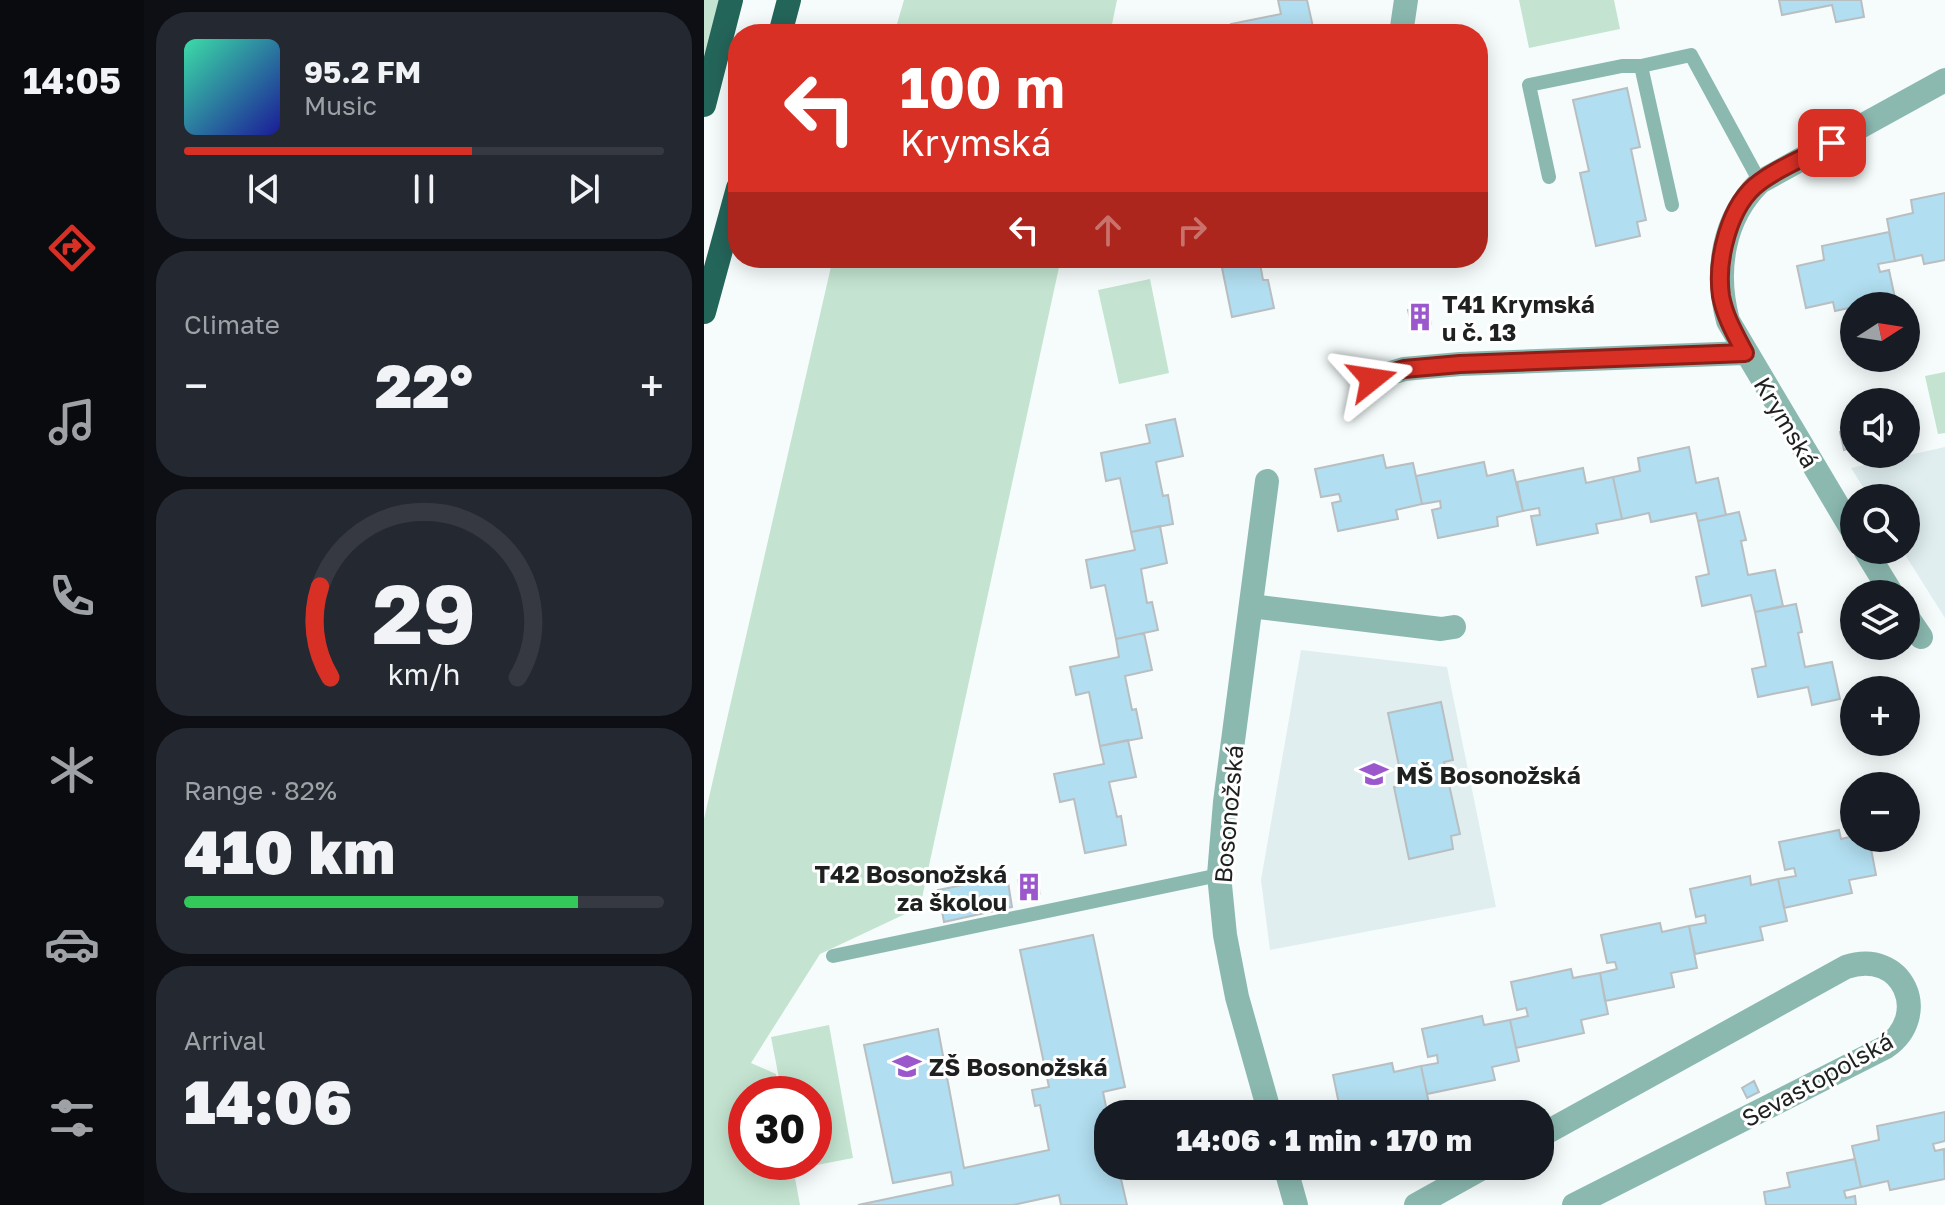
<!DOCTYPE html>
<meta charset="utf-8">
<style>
body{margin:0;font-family:"Golos Text",sans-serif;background:#242831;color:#f1f3f6;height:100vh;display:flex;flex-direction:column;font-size:30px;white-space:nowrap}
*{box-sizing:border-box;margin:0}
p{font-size:26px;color:#9ea1a6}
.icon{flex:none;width:44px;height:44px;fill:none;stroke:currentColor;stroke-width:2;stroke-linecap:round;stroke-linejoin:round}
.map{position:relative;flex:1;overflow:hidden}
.sheet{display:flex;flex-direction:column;gap:12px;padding:12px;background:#0d0f14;width:560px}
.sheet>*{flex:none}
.banner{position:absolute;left:24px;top:24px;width:760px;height:244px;border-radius:32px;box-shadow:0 4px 20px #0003;background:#d93025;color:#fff;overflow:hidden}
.needle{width:52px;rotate:78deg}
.controls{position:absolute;left:1136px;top:292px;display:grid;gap:16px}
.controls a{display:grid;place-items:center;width:80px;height:80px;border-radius:50%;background:#171b24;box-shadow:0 4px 20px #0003;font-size:40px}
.speed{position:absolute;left:24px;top:1076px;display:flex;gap:16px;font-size:40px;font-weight:700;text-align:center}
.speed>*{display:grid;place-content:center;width:104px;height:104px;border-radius:50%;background:#171b24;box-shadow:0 4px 20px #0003;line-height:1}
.speed .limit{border:12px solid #d22;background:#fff;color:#111}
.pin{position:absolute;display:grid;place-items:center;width:68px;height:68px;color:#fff;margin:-34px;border-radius:16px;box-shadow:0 4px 12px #0006}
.me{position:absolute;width:88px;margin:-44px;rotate:75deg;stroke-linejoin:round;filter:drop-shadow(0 0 6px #0008)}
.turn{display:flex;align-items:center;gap:28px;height:168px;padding:0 40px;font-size:36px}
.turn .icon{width:104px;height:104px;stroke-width:2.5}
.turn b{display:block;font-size:56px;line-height:68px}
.lanes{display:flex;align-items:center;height:76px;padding:0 40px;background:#0003;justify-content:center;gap:40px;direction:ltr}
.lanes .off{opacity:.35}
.big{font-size:60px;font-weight:800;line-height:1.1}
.sheet .widget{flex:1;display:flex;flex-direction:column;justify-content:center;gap:12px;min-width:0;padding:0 28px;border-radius:32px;background:#242831}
.sheet .dial{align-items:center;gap:0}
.dial svg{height:208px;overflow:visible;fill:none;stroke:#363941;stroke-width:7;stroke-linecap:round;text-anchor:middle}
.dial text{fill:#f1f3f6;stroke:none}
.song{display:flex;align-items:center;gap:24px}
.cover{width:96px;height:96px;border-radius:12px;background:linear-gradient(135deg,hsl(160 70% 55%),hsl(240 70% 35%))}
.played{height:8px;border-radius:4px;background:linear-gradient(90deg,#d93025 60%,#363941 60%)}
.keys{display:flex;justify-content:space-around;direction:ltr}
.heat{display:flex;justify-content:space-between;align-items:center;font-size:44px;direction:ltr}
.charge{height:12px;border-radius:6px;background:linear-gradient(90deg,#34c759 82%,#363941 0)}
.trip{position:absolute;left:390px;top:1100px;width:460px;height:80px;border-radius:32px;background:#171b24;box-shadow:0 4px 20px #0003;font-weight:800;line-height:80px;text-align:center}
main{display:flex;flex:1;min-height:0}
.tabs{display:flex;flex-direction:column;width:144px;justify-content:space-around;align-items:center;background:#090b0e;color:#9ea1a6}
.tabs .icon{width:56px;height:56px}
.tabs .current{color:#d93025}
.tabs b{font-size:36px;color:#f1f3f6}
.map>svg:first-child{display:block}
</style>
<main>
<nav class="tabs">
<b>14:05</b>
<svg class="icon current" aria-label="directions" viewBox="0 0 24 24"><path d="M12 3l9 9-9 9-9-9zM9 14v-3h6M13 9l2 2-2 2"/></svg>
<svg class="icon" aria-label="music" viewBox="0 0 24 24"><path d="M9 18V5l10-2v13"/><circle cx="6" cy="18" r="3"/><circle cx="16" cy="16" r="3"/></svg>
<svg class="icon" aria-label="phone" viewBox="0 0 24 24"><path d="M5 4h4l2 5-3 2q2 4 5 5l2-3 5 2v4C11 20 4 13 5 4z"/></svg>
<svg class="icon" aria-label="climate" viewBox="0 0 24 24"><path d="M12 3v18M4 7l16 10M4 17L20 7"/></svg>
<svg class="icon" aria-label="car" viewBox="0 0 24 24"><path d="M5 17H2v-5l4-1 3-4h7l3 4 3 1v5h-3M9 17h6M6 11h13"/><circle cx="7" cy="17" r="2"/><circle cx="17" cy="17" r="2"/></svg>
<svg class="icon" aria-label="filters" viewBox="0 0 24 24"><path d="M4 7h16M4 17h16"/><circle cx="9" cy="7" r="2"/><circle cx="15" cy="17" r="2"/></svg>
</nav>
<section class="sheet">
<div class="widget">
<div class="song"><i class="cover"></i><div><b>95.2 FM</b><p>Music</p></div></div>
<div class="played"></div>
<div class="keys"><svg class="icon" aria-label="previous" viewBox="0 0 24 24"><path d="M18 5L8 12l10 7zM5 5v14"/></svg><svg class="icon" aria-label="pause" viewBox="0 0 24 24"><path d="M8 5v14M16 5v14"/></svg><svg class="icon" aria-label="next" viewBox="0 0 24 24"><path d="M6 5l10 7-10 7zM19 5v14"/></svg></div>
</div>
<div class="widget"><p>Climate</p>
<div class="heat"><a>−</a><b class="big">22°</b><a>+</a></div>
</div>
<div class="widget dial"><svg viewBox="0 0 100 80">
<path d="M14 69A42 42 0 1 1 86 69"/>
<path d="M14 69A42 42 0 0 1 10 34" stroke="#d93025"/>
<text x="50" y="56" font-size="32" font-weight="700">29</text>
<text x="50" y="72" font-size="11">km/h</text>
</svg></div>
<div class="widget"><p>Range · 82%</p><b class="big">410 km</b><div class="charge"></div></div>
<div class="widget"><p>Arrival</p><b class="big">14:06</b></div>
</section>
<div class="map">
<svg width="1241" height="1205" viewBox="0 0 1241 1205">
<rect width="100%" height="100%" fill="#f6fcfc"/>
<path fill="#e0eeef" d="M1241 447V618L1198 550H1202V498H1166L1147 468Z
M597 650 743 667 792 907 566 950 557 880Z"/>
<path fill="#c4e4d1" d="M0 0H27L0 105Z
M200 0H413L406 34H190Z
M815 0H910L916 29 825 48Z
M129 258H357L216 907 116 954 47 1063 72 1074 75 1094H42V1162H88L96 1205H0V819Z
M446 279 465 373 415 384 394 290Z
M1241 372V433L1234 434 1221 376Z
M125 1025 149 1158 92 1169 91 1162H110V1094H78L67 1037Z"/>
<path fill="#b1def0" stroke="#b9bec0" stroke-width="2" d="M574 0H603L609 27 583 34H529L527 24 577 14Z
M1075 0H1157L1160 17 1132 22 1128 5 1078 15Z
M923 88 936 147 927 149 942 220 933 222 936 236 892 246 876 173 885 171 869 100Z
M1241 193V260L1220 264 1218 255 1191 261 1183 219 1209 213 1207 200Z
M1185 232 1191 261 1174 264 1176 272 1185 270 1191 298 1131 311 1129 302 1102 308 1093 266 1120 260 1118 246Z
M502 258H555L559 280H564L570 308 528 317 517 263 503 266Z
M723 306 727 324 708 327 704 310Z
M471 419 479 456 452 462 459 496 464 495 469 524 427 532 416 478 402 481 397 453 446 443 442 425Z
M1150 428V447L1140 450 1136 432Z
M985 447 992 483 1014 478 1022 515 994 521 992 513 947 522 945 513 918 519 909 477 936 471 934 458Z
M679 455 682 468 709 463 718 504 692 510 694 519 634 531 628 503 637 501 635 494 617 497 611 469Z
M780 462 783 476 809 470 819 511 793 517 794 526 734 538 728 510 737 508 736 501 718 504 712 476Z
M879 468 882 483 909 477 918 519 892 524 894 533 833 545 827 516 836 515 835 508 819 511 813 482Z
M1035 512 1042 540 1037 541 1044 575 1071 570 1079 606 1051 612 1047 595 998 606 992 577 1005 574 994 521Z
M456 526 463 563 437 569 443 603 448 602 454 630 412 639 401 585 387 588 382 560 431 550 427 532Z
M1092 604 1098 632 1094 633 1101 667 1128 662 1136 699 1108 705 1104 687 1054 697 1048 669 1062 666 1051 612Z
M440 633 448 670 421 676 428 710 432 709 438 738 396 746 385 692 372 695 366 667 415 657 412 639Z
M737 702 749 760 740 762 756 834 747 836 749 849 705 859 690 787 699 785 684 713Z
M424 740 432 777 405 782 413 817 417 816 422 845 381 853 370 799 356 802 350 774 400 764 396 746Z
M1135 830 1137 839 1150 836V838H1165L1172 875 1145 880 1148 893 1080 908 1074 879 1092 876 1090 868 1081 870 1075 842Z
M303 876 308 907 240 922 234 890Z
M333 876 336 894 317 898 314 880Z
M1046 876 1047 885 1074 879 1083 921 1056 927 1059 940 991 954 985 926 1002 923 1001 915 992 917 986 889Z
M956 923 958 932 985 926 993 968 967 973 970 987 901 1001 896 973 913 969 911 962 903 963 897 935Z
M389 935 421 1087 399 1092 404 1116V1166H414L423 1205H357L355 1195 309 1205H154L249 1185 247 1172 189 1183 160 1045 234 1029 260 1168 345 1150 336 1105 331 1106 328 1090 345 1087 316 950Z
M867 969 869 978 896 973 904 1014 877 1020 880 1033 812 1048 806 1020 824 1016 822 1008 813 1010 807 982Z
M778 1016 780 1025 806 1020 815 1061 788 1067 791 1080 723 1094 717 1066 734 1063 733 1055 724 1057 718 1029Z
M688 1063 690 1072 717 1066 726 1108 699 1114H627L645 1109 643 1102 635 1104 629 1075Z
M1050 1081 1055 1092 1043 1098 1038 1088Z
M1241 1112V1141L1229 1144 1231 1151 1240 1149 1241 1179 1186 1190 1184 1181 1157 1187 1148 1146 1175 1140 1173 1126Z
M1151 1159 1157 1187 1140 1191 1142 1198 1151 1196 1152 1205H1062L1060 1192 1086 1187 1083 1173Z"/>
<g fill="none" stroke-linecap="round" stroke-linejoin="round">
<path stroke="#8bb9b0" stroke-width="14" d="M845 177 825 85 918 66H937
M968 205 937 66 987 55 1056 182
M129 956 515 875"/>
<path stroke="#8bb9b0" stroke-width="24" d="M697 34 702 0
M668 379 700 369 756 364 1041 353
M563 481 521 802 515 875 521 935 533 997 566 1114
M1150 533 1024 321C1011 272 1018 219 1056 182L1241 80
M1161 550 1188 594
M547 606 737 629 750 627
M1202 615 1217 637
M836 1136 1142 967C1199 948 1228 1015 1182 1047L870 1205
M581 1166 592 1205
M712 1205 782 1166"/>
<path stroke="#24655a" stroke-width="24" d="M76 34 85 0
M0 105 27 0
M0 312 34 188"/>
</g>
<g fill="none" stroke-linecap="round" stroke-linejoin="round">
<defs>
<path id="route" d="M668 379 700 369 756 364 1041 353C1031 334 1021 317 1017 296 1012 260 1025 204 1056 182 1077 166 1105 156 1128 143"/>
</defs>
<use href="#route" stroke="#8d1f18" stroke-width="20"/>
<use href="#route" stroke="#d93025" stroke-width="14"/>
</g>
<defs>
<symbol id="building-bare" viewBox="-9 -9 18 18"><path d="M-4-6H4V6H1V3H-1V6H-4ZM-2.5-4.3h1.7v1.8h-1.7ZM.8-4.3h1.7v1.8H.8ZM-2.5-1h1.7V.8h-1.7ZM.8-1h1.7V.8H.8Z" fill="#9b58cd" stroke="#fff" stroke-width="2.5" paint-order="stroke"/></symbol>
<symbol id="school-bare" viewBox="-9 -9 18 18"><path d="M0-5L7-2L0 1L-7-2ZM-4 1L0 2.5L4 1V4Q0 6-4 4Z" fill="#9b58cd" stroke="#fff" stroke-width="2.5" paint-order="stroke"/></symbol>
</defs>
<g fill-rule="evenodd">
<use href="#building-bare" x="696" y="297" width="40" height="40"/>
<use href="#school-bare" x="650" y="754" width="40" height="40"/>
<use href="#building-bare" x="305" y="867" width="40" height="40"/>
<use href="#school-bare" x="183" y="1046" width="40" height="40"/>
</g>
<g text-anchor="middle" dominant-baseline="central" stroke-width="6" stroke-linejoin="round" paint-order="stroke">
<g font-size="24" font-weight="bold" fill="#1f2121" stroke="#fff" text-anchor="start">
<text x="738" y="303">T41 Krymská<tspan x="738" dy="28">u č. 13</tspan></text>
<text x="692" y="774">MŠ Bosonožská</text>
<text x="303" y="873" text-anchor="end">T42 Bosonožská<tspan x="303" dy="28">za školou</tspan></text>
<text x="225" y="1066">ZŠ Bosonožská</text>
</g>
<g font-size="24" fill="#1f2121" stroke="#fff">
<text transform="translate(1083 422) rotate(59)">Krymská</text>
<text transform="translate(524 814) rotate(-85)">Bosonožská</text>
<text transform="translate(1113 1079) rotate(-29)">Sevastopolská</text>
</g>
</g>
</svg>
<div class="controls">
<a><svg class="needle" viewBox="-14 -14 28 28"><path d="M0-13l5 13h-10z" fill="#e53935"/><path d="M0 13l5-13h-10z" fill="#9ea1a6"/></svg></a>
<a><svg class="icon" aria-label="sound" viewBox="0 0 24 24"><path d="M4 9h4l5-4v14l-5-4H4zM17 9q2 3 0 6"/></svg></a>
<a><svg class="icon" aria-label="search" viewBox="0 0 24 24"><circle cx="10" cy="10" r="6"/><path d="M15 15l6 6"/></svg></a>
<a><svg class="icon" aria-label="layers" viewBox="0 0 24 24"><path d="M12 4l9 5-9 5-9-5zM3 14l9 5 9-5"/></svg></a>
<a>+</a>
<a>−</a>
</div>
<div class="speed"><div class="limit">30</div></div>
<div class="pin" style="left:1128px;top:143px;background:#d93025"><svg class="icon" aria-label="arrive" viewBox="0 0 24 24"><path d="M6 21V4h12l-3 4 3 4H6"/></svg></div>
<svg class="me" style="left:668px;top:379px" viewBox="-20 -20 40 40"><path d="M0-17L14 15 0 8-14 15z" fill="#d93025" stroke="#fff" stroke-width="4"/></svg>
<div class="trip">14:06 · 1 min · 170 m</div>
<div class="banner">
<div class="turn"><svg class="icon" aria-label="left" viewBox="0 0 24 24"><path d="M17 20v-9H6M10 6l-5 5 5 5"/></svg><div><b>100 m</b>Krymská</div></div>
<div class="lanes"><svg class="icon" aria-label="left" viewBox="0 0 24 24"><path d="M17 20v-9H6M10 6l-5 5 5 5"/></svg><svg class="icon off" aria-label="ahead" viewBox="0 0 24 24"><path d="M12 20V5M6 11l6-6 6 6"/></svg><svg class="icon off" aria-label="right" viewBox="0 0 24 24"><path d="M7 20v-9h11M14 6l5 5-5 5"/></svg></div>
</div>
</div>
</main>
